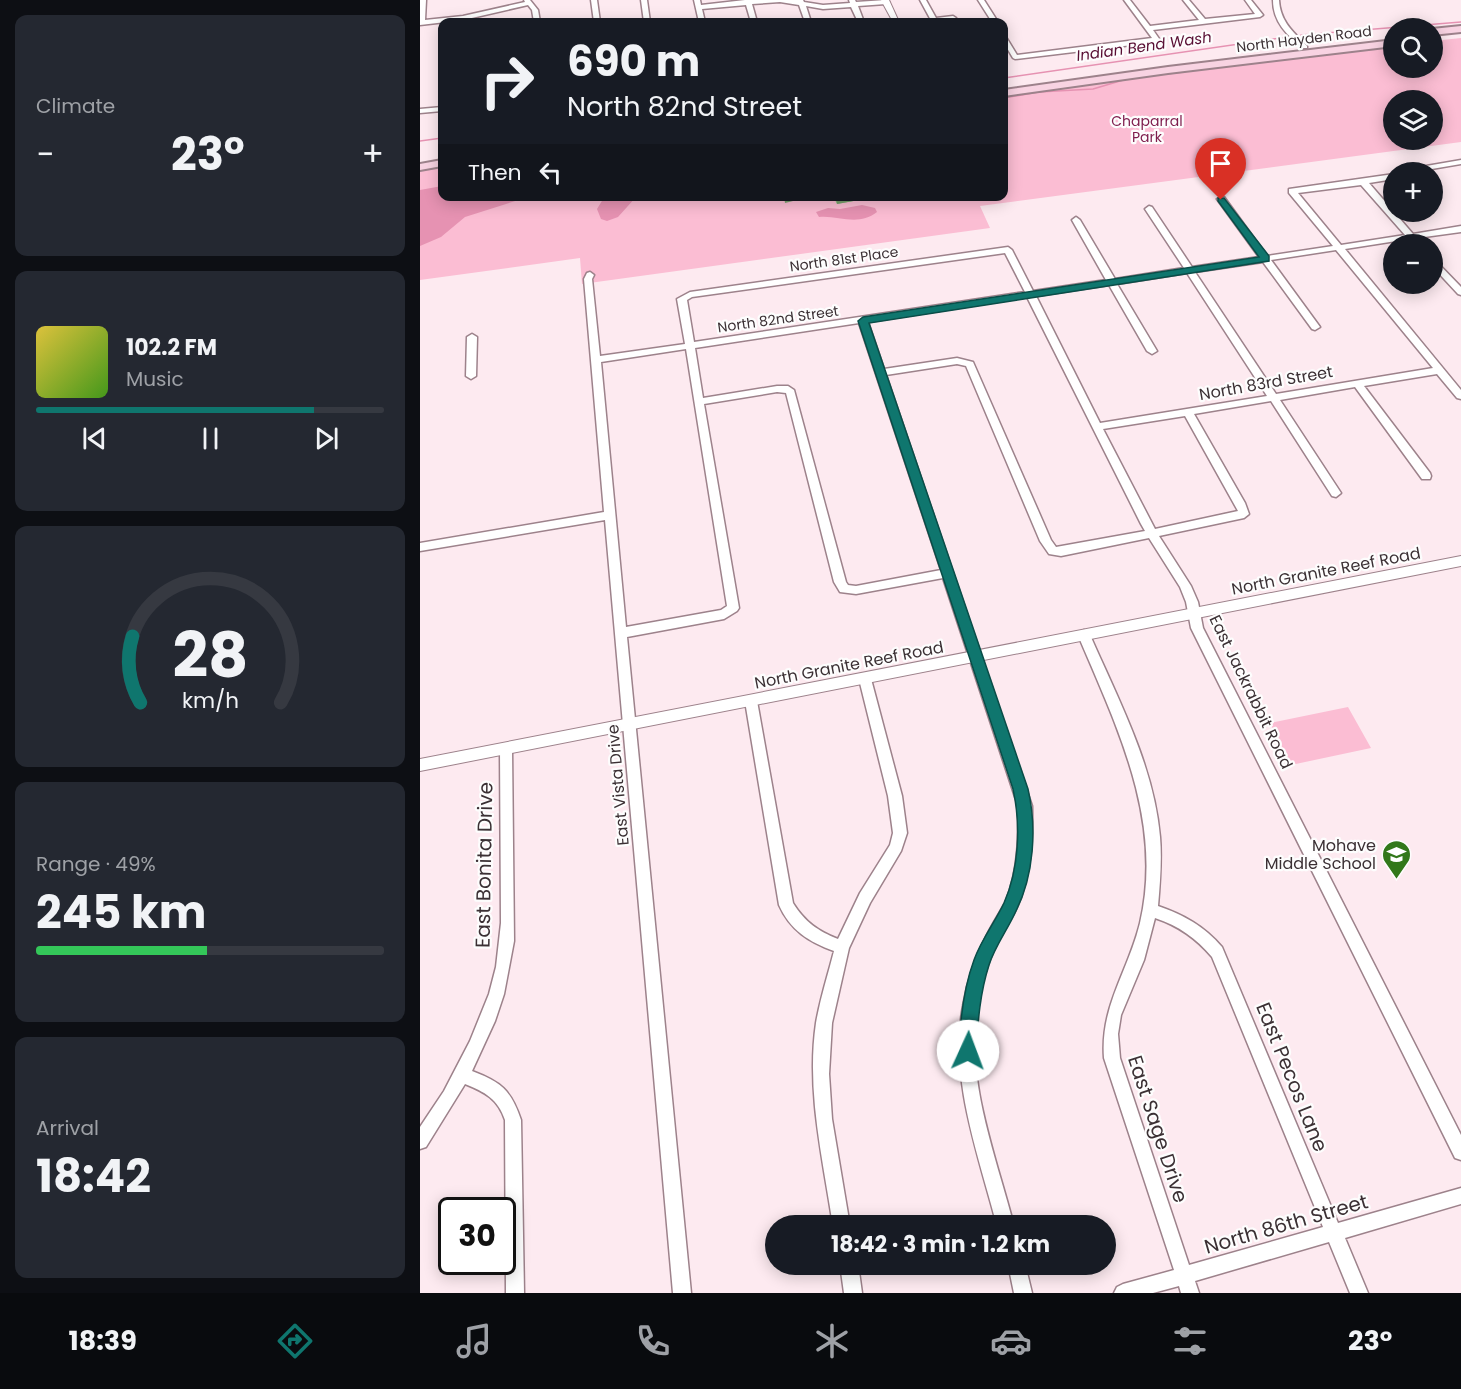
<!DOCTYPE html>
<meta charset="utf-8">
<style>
body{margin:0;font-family:Poppins,sans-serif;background:#242831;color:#f1f3f6;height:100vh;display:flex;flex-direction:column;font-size:22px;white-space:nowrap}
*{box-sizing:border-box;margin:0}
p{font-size:20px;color:#9ea1a6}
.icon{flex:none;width:33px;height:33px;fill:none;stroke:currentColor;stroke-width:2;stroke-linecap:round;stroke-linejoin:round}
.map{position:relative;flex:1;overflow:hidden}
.panel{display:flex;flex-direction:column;gap:15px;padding:15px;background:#0d0f14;width:420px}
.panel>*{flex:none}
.top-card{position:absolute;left:18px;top:18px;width:570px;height:183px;border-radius:12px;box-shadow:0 3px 15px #0003;background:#171b24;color:#f1f3f6;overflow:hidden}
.fabs{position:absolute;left:963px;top:18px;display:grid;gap:12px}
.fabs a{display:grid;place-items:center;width:60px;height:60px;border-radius:50%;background:#171b24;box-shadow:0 3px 15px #0003;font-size:30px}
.speed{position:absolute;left:18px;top:1197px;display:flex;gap:12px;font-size:30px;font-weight:700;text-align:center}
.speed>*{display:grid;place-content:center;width:78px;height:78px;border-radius:50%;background:#171b24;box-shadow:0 3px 15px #0003;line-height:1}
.speed .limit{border:3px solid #111;border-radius:9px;background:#fff;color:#111}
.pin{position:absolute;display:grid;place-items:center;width:51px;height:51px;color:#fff;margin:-62px -26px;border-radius:50% 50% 50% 0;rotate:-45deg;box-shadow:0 0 6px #0007}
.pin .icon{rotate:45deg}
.me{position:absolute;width:66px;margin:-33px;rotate:2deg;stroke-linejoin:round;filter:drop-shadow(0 0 4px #0008)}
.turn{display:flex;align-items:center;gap:21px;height:126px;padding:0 30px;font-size:27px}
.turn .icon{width:78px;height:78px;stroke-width:2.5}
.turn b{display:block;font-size:42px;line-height:51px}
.then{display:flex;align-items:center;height:57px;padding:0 30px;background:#0003;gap:12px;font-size:22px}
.big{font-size:45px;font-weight:700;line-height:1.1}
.panel .card{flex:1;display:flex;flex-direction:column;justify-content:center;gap:9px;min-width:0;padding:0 21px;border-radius:12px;background:#242831}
.panel .dial{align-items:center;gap:0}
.dial svg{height:156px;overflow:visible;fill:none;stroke:#363941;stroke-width:7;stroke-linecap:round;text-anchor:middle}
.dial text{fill:#f1f3f6;stroke:none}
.song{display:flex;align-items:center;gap:18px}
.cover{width:72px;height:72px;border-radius:9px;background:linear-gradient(135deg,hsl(50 70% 55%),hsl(100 70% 35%))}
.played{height:6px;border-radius:3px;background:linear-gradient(90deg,#0f766e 80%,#363941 80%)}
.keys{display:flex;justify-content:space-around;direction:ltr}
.heat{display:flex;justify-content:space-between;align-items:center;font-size:33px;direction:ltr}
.charge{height:9px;border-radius:4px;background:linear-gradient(90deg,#34c759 49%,#363941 0)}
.trip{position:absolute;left:345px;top:1215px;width:351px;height:60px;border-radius:30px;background:#171b24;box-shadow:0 3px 15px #0003;font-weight:700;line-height:60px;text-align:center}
.dock{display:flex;height:96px;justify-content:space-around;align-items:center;background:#090b0e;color:#9ea1a6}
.dock .icon{width:42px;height:42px}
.dock .current{color:#0f766e}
.dock b{font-size:27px;color:#f1f3f6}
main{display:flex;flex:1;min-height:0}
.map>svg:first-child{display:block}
</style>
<main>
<section class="panel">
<div class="card"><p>Climate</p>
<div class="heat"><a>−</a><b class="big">23°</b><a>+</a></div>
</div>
<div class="card">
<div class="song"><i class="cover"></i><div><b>102.2 FM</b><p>Music</p></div></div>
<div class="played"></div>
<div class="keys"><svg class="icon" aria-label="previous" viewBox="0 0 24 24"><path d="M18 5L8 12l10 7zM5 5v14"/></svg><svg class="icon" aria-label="pause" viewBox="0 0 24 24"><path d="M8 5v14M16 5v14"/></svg><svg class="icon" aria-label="next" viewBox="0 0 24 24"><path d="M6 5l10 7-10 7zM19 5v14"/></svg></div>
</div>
<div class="card dial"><svg viewBox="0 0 100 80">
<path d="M14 69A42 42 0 1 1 86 69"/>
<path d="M14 69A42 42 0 0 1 10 35" stroke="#0f766e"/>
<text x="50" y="56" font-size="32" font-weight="700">28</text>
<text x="50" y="72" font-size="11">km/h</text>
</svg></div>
<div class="card"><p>Range · 49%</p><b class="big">245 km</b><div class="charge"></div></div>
<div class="card"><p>Arrival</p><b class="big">18:42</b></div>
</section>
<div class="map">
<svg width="1041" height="1293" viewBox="0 0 1041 1293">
<rect width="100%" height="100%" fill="#fdeaf0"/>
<path fill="#fbbdd3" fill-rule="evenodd" d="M1041 38V142L560 206 570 228 162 284 160 258 0 280V170L22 166V196H584V95L627 91 691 80 973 47 974 68H1012L1013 41ZM974 100H1012V140H974Z
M928 707 951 748 871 765 850 723Z"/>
<path fill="#e692b2" d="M22 186V196L108 197 45 217 21 237 0 246V190Z
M185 196H216V197L198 217 187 221 181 219 177 209Z
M442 205 455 208 457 212C438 227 418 215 399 217L396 212 408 208 420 209Z"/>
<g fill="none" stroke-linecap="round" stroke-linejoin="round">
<path stroke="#e692b2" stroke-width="1.5" d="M881 35 1041 22
M584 78 867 37
M584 98 619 92 673 89 710 78 764 72
M0 141 22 138"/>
<defs>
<path id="minor" d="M0 0H6L5 20 43 16 105 2 104 0H110L118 10 120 22H114L112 10 108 5 43 20 0 25Z
M171 0H177L180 22H174Z
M221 0H227L230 22H224Z
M274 0H280L281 5 325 0H383L384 2 403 5 430 3 429 0H435L436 2 466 0 469 2 466 4 438 6 444 22H438L431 7 403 9 386 6 391 22H385L379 5 360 2 332 4 337 22H331L326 5 282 9 285 22H279Z
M500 0H506L516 18 533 16 536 18 512 22Z
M558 0H564L578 22H572Z
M704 0H710L730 26 779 20 763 0H769L785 19 835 14 825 0H831L843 15 840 17 733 30 740 40 737 42 595 59 593 58 584 43V36L586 37 597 55 732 38Z
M853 0H859C860 21 873 32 887 46V48H883C867 35 853 22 853 0Z
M22 107V111L0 113V109Z
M1041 160V164L994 172H979L983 170Z
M974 174V179L949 183 993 234 1041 226V232L997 238 1002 244H994L989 239 925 249 1041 390V399L1037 398 1017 374 944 386 1010 473 1011 476 1010 479H1002L935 387 860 400 921 493 916 497 912 496 851 401 774 414 825 503 829 514 824 518 739 536 771 586 778 602 783 628 1041 1135V1160L1035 1158 771 628 766 602 760 587 729 538 641 556 629 554 620 541 546 366 537 364 466 375 612 806C613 840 611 873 598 905 592 919 583 931 576 945 567 964 561 986 557 1006 545 1080 576 1156 594 1226H577C559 1156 529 1079 543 1006 547 982 555 958 566 937 572 924 580 913 586 901 598 871 599 838 598 806L523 578 436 594 420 592 414 582 366 393 357 392 284 404 319 608 317 611 304 619 207 637 271 1293H253L185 520 0 551V543L184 512 164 279 167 273 170 272 174 275 172 279 180 356 265 344 257 299 270 292 588 247 592 250 613 291 686 280 652 220 656 217 660 220 695 279 764 268 725 209 729 206 732 207 772 267 839 257 797 199 801 197H804L847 256 913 246 869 193V189ZM941 185 985 235 921 245 878 193ZM916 250 1013 368 856 394 775 272 843 262 892 329 895 330 900 327 851 260ZM585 253 605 292 274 342 267 300 272 297ZM767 273 847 396 680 423 616 296 689 285 727 351 732 354 737 351 697 284ZM607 297 721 524 725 531 636 547 631 540 553 362 537 358 464 369 448 322ZM439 323 521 570 436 586 428 585 426 582 374 390 368 386H357L283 398 275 348ZM266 349 307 606 301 610 206 627 181 362ZM765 416 818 511 735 529 683 429Z
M1012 257 1041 287V295L1038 294 1012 266Z
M52 334 57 337 56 376 51 379 46 376 47 337Z
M664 630 668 632 670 635C698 699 734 766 740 837 742 860 740 883 738 906 764 915 784 926 802 947L918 1223 1041 1188V1204L925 1238 948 1293H930L909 1242 775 1281 779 1293H761L759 1286 733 1293H694L697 1287 703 1284 754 1270 684 1058C680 1006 708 972 720 923 744 821 697 727 658 635L660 632ZM735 918C759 926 776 938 792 957L903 1227 769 1265 700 1058 698 1034 701 1015 724 960Z
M445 674 449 676 451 679 482 796 487 833 481 851 450 903 429 948 412 1023 409 1074 412 1119 430 1226H413C403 1159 386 1091 396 1023 400 999 408 975 414 951 389 942 370 930 359 905L325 701 327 697H335L337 701 373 903C385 922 398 931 418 939L440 893 470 845 473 833 468 796 439 679 441 676Z
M86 744 91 745 92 749 94 941 84 994 75 1021 52 1071C81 1082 91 1090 101 1120L104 1293H86L85 1120C78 1099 65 1092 45 1084L6 1147 0 1149V1127L24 1091 50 1041 69 994 76 967 81 923 80 749 81 745Z
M420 1264H438L442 1293H424Z
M588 1264H605L612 1293H594Z"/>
<path id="tertiary" d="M461 0H469L479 22H473Z
M1041 556V566L0 771V759Z"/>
<path id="secondary" d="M1041 26V32L1012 35V29Z
M974 40V46L748 73 584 96V90L748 67Z
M22 160V166L0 170V164Z"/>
</defs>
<use href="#minor" stroke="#9d828b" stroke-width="3"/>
<use href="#tertiary" stroke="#9d828b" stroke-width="2"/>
<use href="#secondary" stroke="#9d828b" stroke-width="4"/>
<use href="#minor" fill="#fff" fill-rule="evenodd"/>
<use href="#tertiary" fill="#fff" fill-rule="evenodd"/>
<use href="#secondary" fill="#f8d3e2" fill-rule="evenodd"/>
</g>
<path fill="#94c387" d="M413 196H439V200L417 204Z"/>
<path fill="#789f6e" d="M364 196H372L373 201 365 203Z
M416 196H439V200L417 204Z"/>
<path fill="#0f766e" stroke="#0a4d48" stroke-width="1.5" d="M798 198H804L849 256V261L449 323 608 789C617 828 614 875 596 911 588 929 575 946 569 965 560 993 558 1021 556 1051L554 1057 548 1059 541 1057 539 1051C540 1020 543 990 554 960 561 940 575 922 584 903 599 869 601 825 593 789L438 321 443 317 839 257 798 201Z"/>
<defs>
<symbol id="school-pin" viewBox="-11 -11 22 30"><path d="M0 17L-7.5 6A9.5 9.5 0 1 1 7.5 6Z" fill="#32781a" stroke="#fdfdfd"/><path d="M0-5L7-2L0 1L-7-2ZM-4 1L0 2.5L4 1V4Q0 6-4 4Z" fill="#fff"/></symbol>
</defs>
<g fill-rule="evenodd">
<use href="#school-pin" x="960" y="838" width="33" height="45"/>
</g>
<g text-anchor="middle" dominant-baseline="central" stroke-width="4.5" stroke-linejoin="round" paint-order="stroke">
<g font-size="14" fill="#3b3034" stroke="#fdfdfd">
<text transform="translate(884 39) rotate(-7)">North Hayden Road</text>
<text transform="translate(424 259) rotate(-8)">North 81st Place</text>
<text transform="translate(358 319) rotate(-8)">North 82nd Street</text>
</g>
<g font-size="14" fill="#7e1d4d" stroke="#fdfdfd">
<text x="727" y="121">Chaparral<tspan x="727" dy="16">Park</tspan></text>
</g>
<g font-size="15" font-style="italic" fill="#580e33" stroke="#fdfdfd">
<text transform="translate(724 46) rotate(-8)">Indian Bend Wash</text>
</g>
<g font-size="16" fill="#3b3034" stroke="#fdfdfd">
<text transform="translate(846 383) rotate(-10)">North 83rd Street</text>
<text transform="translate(906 571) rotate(-11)">North Granite Reef Road</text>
<text transform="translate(429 665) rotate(-11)">North Granite Reef Road</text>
<text transform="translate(831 692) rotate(64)">East Jackrabbit Road</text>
<text transform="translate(198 785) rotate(-95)">East Vista Drive</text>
</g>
<g font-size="16" fill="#3b3034" stroke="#fdfdfd" text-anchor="end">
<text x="956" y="845">Mohave<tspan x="956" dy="18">Middle School</tspan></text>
</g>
<g font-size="20" fill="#3b3034" stroke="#fdfdfd">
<text transform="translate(64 865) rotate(-89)">East Bonita Drive</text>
<text transform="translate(872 1077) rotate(68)">East Pecos Lane</text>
<text transform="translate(738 1129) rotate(72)">East Sage Drive</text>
<text transform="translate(866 1224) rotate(-16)">North 86th Street</text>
</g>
</g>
</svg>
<div class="fabs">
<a><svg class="icon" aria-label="search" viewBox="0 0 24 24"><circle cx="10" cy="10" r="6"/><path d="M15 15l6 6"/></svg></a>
<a><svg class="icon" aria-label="layers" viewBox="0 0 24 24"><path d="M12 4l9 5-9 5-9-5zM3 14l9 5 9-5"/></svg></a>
<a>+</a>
<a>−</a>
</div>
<div class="speed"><div class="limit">30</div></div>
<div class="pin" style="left:801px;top:200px;background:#d93025"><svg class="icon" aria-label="arrive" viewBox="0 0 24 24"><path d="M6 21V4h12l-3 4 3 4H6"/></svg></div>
<svg class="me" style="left:548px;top:1051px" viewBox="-20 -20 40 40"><circle r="19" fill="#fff"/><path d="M0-13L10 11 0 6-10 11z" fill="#0f766e"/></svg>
<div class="trip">18:42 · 3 min · 1.2 km</div>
<div class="top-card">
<div class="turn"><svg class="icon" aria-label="right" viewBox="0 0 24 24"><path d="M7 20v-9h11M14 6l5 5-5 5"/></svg><div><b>690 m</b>North 82nd Street</div></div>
<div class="then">Then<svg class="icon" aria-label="left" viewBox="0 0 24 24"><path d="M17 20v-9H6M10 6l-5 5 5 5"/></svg></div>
</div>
</div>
</main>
<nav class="dock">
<b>18:39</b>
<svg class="icon current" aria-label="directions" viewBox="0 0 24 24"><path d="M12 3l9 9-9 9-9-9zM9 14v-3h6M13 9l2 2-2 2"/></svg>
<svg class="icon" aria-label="music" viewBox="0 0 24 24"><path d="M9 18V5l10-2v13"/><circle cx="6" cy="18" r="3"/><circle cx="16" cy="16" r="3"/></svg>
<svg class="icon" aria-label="phone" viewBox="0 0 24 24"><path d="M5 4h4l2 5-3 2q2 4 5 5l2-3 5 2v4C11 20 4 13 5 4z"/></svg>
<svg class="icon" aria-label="climate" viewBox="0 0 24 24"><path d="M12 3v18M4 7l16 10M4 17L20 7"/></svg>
<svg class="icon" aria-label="car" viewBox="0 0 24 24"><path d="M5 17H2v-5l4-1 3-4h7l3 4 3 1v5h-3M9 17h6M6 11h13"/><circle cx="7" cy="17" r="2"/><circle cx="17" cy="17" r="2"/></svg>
<svg class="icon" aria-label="filters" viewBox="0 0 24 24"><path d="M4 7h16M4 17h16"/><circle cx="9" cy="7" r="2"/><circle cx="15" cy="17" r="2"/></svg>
<b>23°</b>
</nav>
